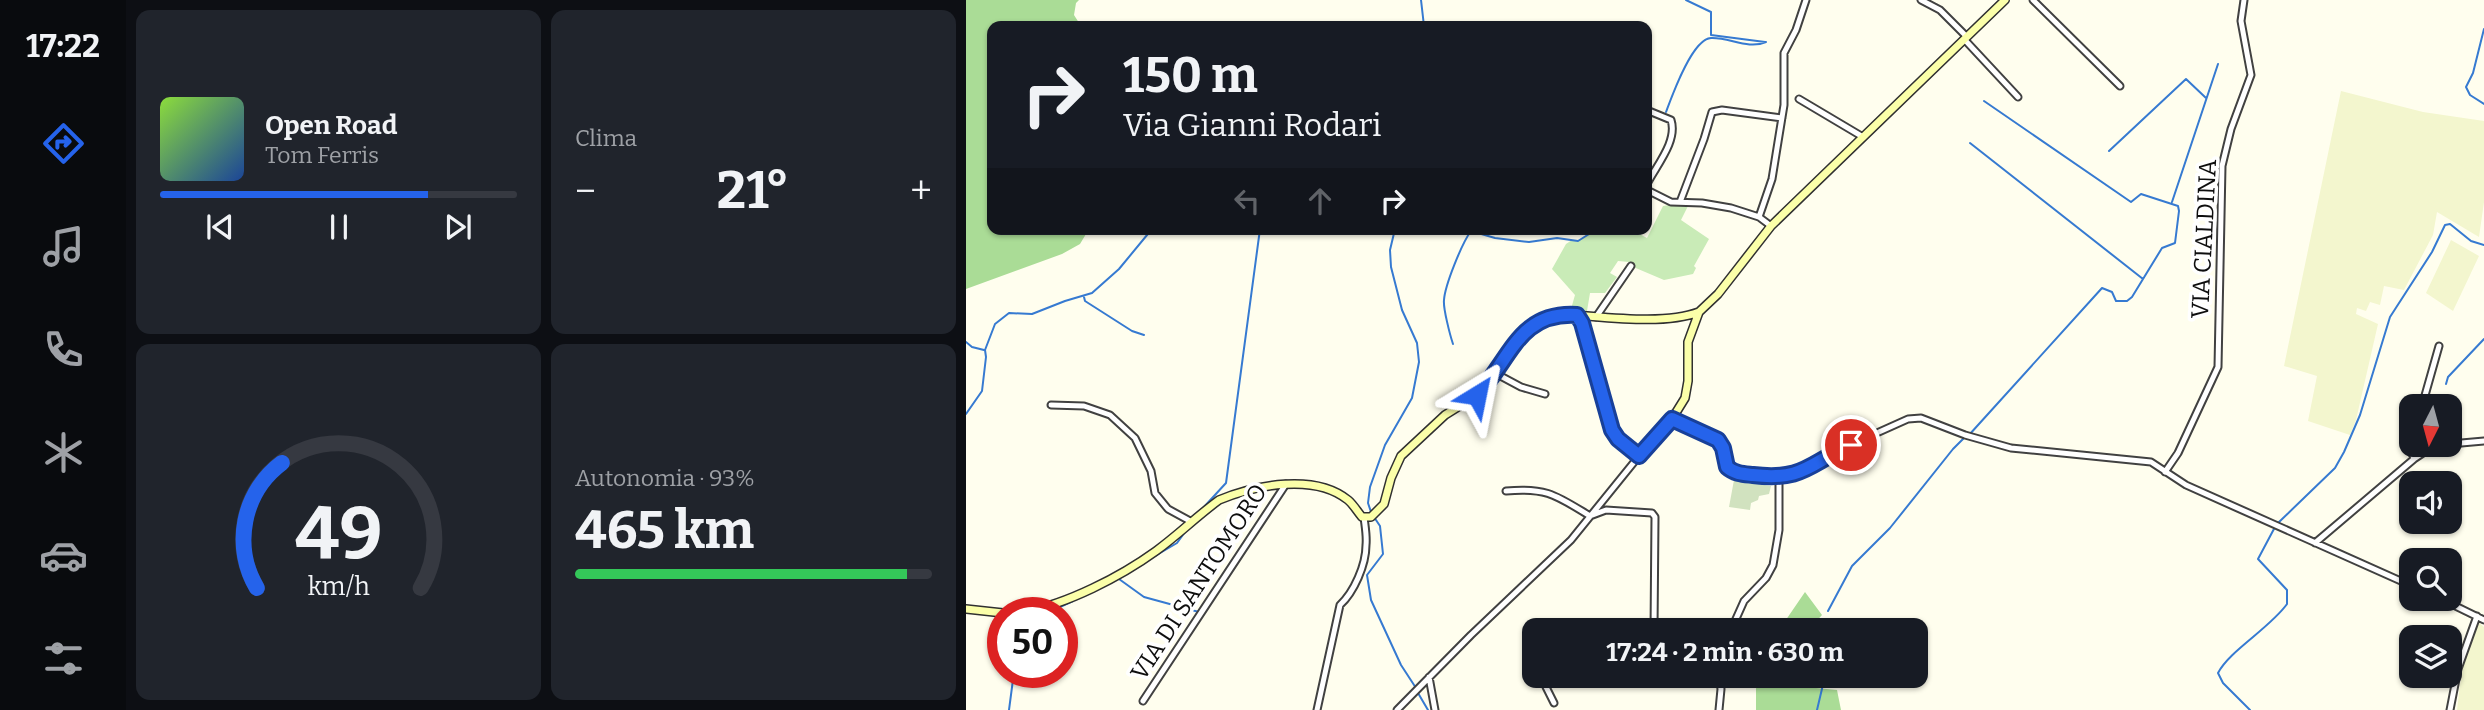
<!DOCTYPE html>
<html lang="it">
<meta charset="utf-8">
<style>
body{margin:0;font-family:Bitter,serif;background:#20242c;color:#f1f3f6;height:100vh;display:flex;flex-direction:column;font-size:26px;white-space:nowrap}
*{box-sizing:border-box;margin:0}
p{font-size:23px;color:#9ea1a6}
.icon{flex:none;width:38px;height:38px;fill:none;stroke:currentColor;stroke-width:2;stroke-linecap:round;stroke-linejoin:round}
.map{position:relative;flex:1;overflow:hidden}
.side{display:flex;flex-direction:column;gap:10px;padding:10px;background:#0d0f14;width:840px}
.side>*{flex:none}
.guide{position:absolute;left:21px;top:21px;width:665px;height:214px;border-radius:14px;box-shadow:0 2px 5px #0004;background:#171b24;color:#f1f3f6;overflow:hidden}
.needle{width:46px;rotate:186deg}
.tools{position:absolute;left:1433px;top:394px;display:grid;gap:14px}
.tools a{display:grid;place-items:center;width:63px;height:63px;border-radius:14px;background:#171b24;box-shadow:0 2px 5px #0004;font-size:35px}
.speed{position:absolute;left:21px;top:597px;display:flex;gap:14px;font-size:35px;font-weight:700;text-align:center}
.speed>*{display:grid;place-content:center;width:91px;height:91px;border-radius:50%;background:#171b24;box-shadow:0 2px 5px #0004;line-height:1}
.speed .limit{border:10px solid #d22;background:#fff;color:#111}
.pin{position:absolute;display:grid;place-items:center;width:60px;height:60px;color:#fff;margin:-30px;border:4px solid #fff;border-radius:50%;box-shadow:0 2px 7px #0007}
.me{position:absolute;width:77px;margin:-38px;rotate:35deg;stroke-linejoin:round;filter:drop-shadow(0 0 5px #0008)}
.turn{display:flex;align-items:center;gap:24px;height:147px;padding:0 21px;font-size:32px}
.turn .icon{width:91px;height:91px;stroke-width:2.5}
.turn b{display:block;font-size:49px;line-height:60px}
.lanes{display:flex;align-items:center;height:66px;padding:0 21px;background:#0003;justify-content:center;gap:35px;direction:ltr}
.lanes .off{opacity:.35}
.big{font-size:52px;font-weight:700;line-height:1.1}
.side .tile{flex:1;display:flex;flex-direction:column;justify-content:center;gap:10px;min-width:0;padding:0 24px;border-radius:14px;background:#20242c}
.side .dial{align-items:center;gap:0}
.dial svg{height:182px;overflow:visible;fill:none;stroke:#363941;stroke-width:7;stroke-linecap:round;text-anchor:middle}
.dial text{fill:#f1f3f6;stroke:none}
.song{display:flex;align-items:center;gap:21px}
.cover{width:84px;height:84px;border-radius:10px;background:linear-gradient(135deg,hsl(90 70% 55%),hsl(220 70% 35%))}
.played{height:7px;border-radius:4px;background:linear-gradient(90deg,#2563eb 75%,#363941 75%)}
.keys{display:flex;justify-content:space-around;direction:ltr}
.heat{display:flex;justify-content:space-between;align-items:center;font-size:38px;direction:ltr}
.charge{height:10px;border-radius:5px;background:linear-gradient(90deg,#34c759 93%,#363941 0)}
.side .tiles{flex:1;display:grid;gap:10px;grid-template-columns:repeat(2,1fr)}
.trip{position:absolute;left:556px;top:618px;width:406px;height:70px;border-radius:14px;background:#171b24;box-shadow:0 2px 5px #0004;font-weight:700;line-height:70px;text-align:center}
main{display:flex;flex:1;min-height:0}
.dock{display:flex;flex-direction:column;width:126px;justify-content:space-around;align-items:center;background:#090b0e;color:#9ea1a6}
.dock .icon{width:49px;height:49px}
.dock .selected{color:#2563eb}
.dock b{font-size:32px;color:#f1f3f6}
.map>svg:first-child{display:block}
</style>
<main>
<nav class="dock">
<b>17:22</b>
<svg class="icon selected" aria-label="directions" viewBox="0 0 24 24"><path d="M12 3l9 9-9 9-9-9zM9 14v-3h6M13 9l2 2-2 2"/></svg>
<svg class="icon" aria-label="music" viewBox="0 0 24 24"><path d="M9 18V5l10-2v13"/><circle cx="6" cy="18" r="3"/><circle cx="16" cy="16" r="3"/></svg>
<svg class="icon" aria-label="phone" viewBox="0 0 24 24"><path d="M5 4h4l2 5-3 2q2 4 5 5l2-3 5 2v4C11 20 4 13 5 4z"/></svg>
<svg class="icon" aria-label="climate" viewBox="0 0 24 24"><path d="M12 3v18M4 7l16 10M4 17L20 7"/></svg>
<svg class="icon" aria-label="car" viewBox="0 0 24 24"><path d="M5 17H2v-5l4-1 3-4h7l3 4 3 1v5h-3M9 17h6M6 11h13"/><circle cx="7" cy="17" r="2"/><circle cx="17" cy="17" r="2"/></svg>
<svg class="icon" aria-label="filters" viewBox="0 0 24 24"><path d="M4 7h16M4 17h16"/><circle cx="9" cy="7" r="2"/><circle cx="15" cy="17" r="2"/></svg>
</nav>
<section class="side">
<div class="tiles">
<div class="tile">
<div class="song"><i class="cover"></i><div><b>Open Road</b><p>Tom Ferris</p></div></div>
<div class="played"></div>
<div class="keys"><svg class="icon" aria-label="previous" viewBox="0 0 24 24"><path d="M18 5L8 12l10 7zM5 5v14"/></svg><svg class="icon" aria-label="pause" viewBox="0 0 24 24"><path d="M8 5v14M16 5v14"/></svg><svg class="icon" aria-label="next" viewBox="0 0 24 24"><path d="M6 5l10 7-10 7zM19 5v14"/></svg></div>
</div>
<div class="tile"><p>Clima</p>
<div class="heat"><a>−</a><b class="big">21°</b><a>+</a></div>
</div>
<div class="tile dial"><svg viewBox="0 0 100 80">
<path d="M14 69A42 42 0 1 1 86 69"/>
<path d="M14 69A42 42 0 0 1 25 14" stroke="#2563eb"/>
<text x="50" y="56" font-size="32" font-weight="700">49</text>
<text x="50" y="72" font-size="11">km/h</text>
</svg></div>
<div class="tile"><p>Autonomia · 93%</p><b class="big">465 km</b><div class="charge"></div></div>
</div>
</section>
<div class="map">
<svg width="1518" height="710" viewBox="0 0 1518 710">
<rect width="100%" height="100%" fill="#fffeee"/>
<path fill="#f3f6ce" d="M1375 91 1457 112 1518 121V202L1513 237 1471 212 1467 235 1438 290 1418 286 1414 305 1404 302 1400 311 1391 308 1390 314 1412 324 1390 420 1384 435 1342 421 1351 376 1318 366Z
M1485 240 1513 256 1487 311 1460 293Z
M1513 623 1518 627V710H1491L1496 669Z"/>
<path fill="#c9ebb7" d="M710 204H723L715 220 743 239 728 266 730 268 727 274 698 280 665 266 663 262 652 261 644 273 651 277 639 293H624L621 311 605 309 609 295 586 269 600 244 606 240H613L631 229H664L681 238 697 206Z"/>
<path fill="#aadc96" d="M0 0H113L110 3 108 15 115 26H26V229H123L114 244 96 254 0 289Z
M839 592 856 615 842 630H813Z
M790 676H850V688L871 690 875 710H790Z"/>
<path fill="#d1e2bf" d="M768 480 805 486 803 494 793 496 792 500 785 503 784 510 763 507Z"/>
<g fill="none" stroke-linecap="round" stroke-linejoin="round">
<path stroke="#367ad1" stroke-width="2" d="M455 0 458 26
M720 0 745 12V35L799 42
M1518 29 1507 73 1500 87 1504 95 1518 104
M700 112C706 96 726 39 745 38 763 37 782 50 800 42
M1004 143 1177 279
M1143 151 1220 79 1240 98
M1206 202 1252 64
M118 297 119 301 166 331 178 335
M0 342 6 347 18 350
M487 344C484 335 477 308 478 300 479 285 496 243 505 231L529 238 563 242 591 238 612 241 631 229
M1480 384 1482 377 1518 339
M0 414 16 391 20 357 19 350 29 324 43 313 66 314 99 301 126 293 153 269 186 229
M1003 435 1136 288 1146 292 1150 301H1161L1166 297 1196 248 1209 243 1213 211 1212 206 1175 194 1165 202 1018 101
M237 508 260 483 294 229
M405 512 402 503 404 487 419 445 446 398 453 362 451 343 436 310 425 267 424 250 429 229
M408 517 414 526 417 554 401 575 405 600 435 665 450 688
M1312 523 1369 468 1378 452 1394 415 1424 317 1466 252 1479 225 1484 224 1505 241 1518 245
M189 556 211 543 219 532
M153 579 178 597 233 612
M862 611 886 566 924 528 987 449 998 438
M83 612 107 601
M855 630 857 619
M452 693 462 710
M43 710 48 672
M851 710 859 676
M1284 710 1257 683 1252 673C1263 651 1304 628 1321 604V590L1292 559 1309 527"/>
<defs>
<path id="street" d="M955 0 974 10 1000 36
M1067 0 1154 86
M998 39 1052 97
M833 99 897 137
M681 184C690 166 712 141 705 120L683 111
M681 190 705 202 736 203 765 208 793 217 805 226
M714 202 738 139 746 112 756 110 816 118
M793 217 806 179 818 105V53L830 30 840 0
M630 317 665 266
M527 372 555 387 579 394
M85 405 118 406 144 415 169 438 185 471 189 493 202 509 224 521
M1456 406 1473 346
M706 419 754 442 763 469 771 473 806 477 835 473 864 454 942 419 955 418 999 435 1045 448 1185 462 1220 485 1446 586
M1448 444 1446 453 1448 459
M1484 444 1518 441
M1199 472 1212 453 1252 367 1256 166 1265 129 1285 75 1275 21 1278 0
M540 491C581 487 591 496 624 516L640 510 686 513 689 517 688 630
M1349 543 1448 459 1460 451 1481 444
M1473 598 1518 620
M765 630 778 601 800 578 807 565 813 530V477
M585 676 580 687 588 703
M753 676 755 689 753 710
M463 677 469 710
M177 701 320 484
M351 710 374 605C388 592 400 565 400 545 401 536 399 526 398 517
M431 710 505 635 605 540 673 456
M1484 710 1492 669 1511 616"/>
<path id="secondary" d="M611 315 616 323 646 430 651 439 673 456 706 419 719 398 722 381V342L733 312 752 294 805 226 1039 0
M0 609 37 613
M58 612C101 604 154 577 190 551 212 535 231 516 253 500 289 485 349 473 382 500 387 504 391 511 396 517H405L418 504 425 478 435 456 479 415 511 395 539 355 555 337 580 318 595 314C635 316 696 326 733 312"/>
</defs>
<use href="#street" stroke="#414141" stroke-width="9"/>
<use href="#secondary" stroke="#303030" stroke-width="10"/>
<use href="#street" stroke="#fff" stroke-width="5"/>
<use href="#secondary" stroke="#fbffa9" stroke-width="7"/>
</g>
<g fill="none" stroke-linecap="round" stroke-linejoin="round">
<defs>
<path id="route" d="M511 395C544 361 552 311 611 315L616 323 646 430 652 439 673 456 706 419 752 440 757 448 761 467C769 474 778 474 787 475 839 481 843 463 885 445"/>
</defs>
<use href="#route" stroke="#184099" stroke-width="18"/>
<use href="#route" stroke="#2563eb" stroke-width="12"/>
</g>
<g text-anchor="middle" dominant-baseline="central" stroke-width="7" stroke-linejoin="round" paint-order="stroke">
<g font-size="24" fill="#0e0e0e" stroke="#fff">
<text transform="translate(1238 239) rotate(-87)">VIA CIALDINA</text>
<text transform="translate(233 582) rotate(-57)">VIA DI SANTOMORO</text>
</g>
</g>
</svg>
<div class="tools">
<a><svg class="needle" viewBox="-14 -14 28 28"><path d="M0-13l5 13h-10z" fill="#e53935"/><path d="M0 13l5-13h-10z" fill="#9ea1a6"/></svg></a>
<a><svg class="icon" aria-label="sound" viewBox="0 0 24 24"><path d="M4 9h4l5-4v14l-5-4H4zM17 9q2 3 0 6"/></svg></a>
<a><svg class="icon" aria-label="search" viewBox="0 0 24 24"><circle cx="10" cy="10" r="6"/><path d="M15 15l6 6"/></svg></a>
<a><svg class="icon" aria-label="layers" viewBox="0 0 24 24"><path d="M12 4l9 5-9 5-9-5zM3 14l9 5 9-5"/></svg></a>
</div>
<div class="speed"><div class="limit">50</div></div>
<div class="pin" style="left:885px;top:445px;background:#d93025"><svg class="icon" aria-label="arrive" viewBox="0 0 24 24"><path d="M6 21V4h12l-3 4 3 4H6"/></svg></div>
<svg class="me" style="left:511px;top:395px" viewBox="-20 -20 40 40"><path d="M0-17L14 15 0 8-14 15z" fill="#2563eb" stroke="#fff" stroke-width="4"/></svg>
<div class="trip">17:24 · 2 min · 630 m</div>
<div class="guide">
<div class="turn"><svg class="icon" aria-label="right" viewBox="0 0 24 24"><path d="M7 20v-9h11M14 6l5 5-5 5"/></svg><div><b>150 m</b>Via Gianni Rodari</div></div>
<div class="lanes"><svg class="icon off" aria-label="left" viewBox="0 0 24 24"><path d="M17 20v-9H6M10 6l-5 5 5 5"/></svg><svg class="icon off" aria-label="ahead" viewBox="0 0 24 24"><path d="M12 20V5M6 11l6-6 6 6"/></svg><svg class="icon" aria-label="right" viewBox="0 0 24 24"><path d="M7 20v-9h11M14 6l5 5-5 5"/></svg></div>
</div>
</div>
</main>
